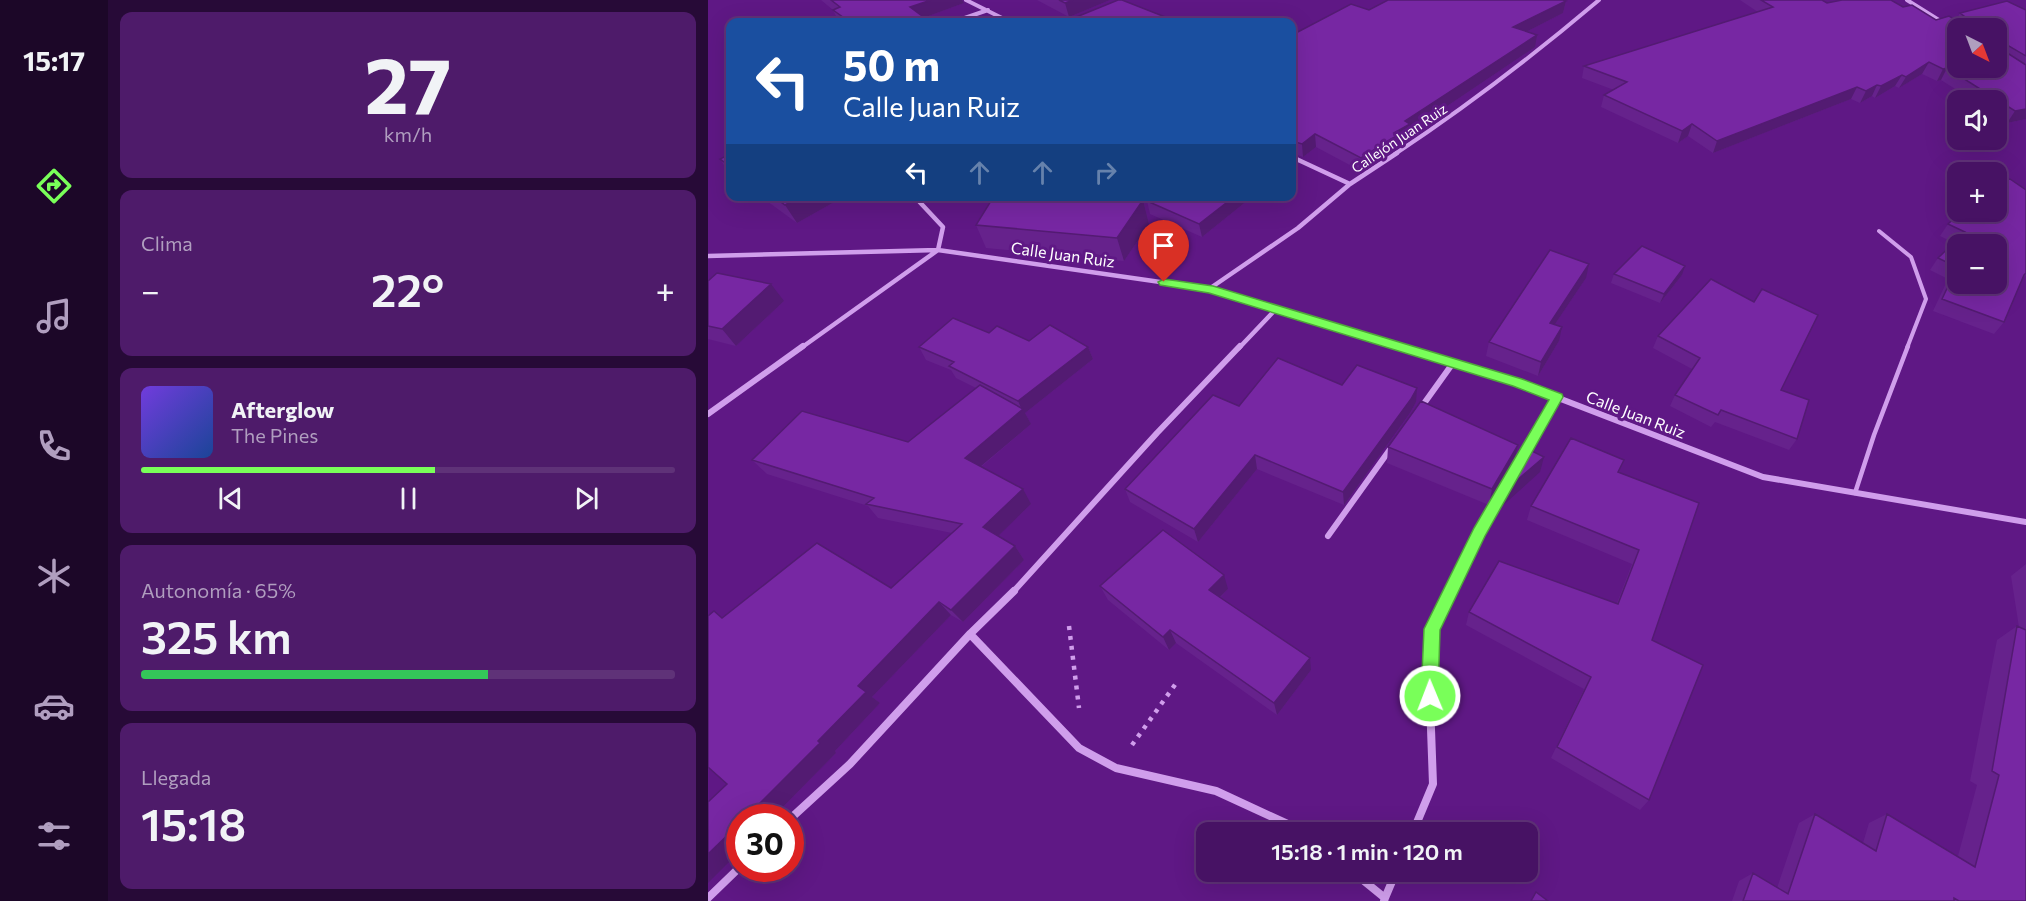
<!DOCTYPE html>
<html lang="es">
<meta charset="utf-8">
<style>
body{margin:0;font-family:Commissioner,sans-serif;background:#4e1b6a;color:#f1f3f6;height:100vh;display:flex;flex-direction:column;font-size:22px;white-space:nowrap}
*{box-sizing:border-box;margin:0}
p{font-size:20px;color:#b09ebf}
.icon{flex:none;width:33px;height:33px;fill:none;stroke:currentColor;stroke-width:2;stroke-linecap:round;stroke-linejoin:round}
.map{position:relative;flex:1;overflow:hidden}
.panel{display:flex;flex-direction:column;gap:12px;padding:12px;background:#270a37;width:600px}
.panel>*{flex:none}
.top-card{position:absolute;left:18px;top:18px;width:570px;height:183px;border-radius:12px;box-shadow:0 6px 24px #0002,0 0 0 2px #5f3278;background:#1a4fa0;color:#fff;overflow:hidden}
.needle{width:39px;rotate:138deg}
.controls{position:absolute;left:1239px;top:18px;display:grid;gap:12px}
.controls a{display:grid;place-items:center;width:60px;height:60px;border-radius:12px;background:#471264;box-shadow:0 6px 24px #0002,0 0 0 2px #5f3278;font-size:30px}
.speed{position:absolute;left:18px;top:804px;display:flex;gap:12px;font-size:30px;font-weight:700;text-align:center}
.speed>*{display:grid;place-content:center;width:78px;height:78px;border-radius:50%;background:#471264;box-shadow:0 6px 24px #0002,0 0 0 2px #5f3278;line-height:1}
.speed .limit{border:9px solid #d22;background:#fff;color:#111}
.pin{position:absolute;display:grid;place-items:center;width:51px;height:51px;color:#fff;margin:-62px -26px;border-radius:50% 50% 50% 0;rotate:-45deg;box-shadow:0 0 6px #0007}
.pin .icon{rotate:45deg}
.me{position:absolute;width:66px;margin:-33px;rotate:359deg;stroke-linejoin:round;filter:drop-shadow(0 0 4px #0008)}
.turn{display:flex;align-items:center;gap:21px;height:126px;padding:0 18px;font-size:27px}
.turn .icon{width:78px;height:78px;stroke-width:2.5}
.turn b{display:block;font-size:42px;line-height:51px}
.lanes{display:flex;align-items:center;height:57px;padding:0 18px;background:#0003;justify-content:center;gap:30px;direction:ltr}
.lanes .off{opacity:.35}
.big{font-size:45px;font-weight:600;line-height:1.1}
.panel .tile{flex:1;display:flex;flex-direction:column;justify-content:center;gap:9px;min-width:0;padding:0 21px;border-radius:12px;background:#4e1b6a}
.panel .dial{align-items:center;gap:0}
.dial b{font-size:78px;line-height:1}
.song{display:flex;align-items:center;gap:18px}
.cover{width:72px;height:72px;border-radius:9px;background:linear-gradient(135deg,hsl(260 70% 55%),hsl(220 70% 35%))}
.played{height:6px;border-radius:3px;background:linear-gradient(90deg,#79ff59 55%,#5f3278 55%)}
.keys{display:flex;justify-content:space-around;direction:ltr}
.heat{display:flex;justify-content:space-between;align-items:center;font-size:33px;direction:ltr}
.charge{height:9px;border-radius:4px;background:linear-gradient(90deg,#34c759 65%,#5f3278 0)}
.trip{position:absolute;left:488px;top:822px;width:342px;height:60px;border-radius:12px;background:#471264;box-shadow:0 6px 24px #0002,0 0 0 2px #5f3278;font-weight:600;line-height:60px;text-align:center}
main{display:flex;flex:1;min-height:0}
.tabs{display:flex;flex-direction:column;width:108px;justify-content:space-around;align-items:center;background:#1c0728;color:#b09ebf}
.tabs .icon{width:42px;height:42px}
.tabs .active{color:#79ff59}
.tabs b{font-size:27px;color:#f1f3f6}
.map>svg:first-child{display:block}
</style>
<main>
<nav class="tabs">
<b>15:17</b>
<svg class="icon active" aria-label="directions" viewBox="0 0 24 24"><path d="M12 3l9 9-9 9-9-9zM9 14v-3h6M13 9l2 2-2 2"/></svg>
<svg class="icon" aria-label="music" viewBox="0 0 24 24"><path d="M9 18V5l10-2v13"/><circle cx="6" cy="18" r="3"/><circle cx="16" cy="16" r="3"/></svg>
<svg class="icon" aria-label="phone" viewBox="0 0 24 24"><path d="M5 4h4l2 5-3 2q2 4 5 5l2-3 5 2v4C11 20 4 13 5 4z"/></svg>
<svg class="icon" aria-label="climate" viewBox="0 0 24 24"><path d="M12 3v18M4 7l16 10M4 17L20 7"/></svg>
<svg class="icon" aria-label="car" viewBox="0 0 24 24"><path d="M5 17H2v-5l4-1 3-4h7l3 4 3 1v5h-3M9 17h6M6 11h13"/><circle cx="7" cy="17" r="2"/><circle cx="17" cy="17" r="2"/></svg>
<svg class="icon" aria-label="filters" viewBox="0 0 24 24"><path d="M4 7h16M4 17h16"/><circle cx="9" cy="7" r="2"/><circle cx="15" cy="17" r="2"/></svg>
</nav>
<section class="panel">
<div class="tile dial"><b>27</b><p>km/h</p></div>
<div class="tile"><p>Clima</p>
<div class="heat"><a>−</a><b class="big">22°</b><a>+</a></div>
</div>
<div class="tile">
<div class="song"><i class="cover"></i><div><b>Afterglow</b><p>The Pines</p></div></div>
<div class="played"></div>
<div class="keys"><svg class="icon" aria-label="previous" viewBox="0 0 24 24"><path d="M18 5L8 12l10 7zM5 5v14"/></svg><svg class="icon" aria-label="pause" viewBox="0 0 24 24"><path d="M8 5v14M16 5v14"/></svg><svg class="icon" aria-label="next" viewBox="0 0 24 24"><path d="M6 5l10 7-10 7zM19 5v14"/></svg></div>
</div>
<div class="tile"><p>Autonomía · 65%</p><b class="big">325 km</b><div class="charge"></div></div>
<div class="tile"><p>Llegada</p><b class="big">15:18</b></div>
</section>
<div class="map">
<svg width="1318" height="901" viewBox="0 0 1318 901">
<rect width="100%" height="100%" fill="#5f1885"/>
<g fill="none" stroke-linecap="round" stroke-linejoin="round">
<path stroke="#d09eec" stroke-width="4.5" stroke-dasharray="4 6" stroke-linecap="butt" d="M361 626 371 708
M424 745 469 682"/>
<path stroke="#d09eec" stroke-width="4" d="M1171 231 1203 257 1218 299 1199 348"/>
<path stroke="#d09eec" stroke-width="4.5" d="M1147 493 1166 435 1200 346"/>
<path stroke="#d09eec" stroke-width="4" d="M258 0 302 22
M1199 0 1234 22
M245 22 280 10
M687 154C758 107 826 55 891 0"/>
<path stroke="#d09eec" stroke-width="4.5" d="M584 157 642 184
M0 256 230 250 501 289 695 348
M501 289 590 228 642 184 689 153
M93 348 230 250 235 227 206 196
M531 348 568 309"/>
<path stroke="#d09eec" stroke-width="6" d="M690 346 809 382 1055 477 1318 522
M712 409 745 363
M0 414 95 346
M620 536 683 448
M305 592 449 433 532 346
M742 592 771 532 849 397"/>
<path stroke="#d09eec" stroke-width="8" d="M262 634 371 748 408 768 508 791 597 832
M82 819 142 764 262 634 306 591
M705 832 725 784 721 674 724 629 742 591
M645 872 677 898 676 901
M0 898 32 867
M677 898 688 872"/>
</g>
<path fill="#66228c" d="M113 0H254L256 3 215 18 217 22H131L125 10Z
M329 0H402L361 17Z
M1032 0H1114L1119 3 1195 7 1228 20H1248L1252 13 1318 10V119L1299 123 1288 116V100H1265L1233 80 1229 81 1214 74 1191 88 1187 86 1167 98 1164 96 1152 103 1143 99 1005 153 980 136 970 143 893 107 896 95 906 90 874 78 876 66 1050 12Z
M858 1 855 13 818 32 827 47 702 131 701 136 690 143V147L653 171 608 147 595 157 587 154V163L584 166V35L661 10Z
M22 154V174L12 159Z
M1318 190V275L1315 278 1296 322 1286 334 1225 311 1240 279 1222 270 1230 258 1246 243 1232 236 1240 224Z
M52 196H137L89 223Z
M545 196 494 237 442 214 439 201Z
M435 200 441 224 416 261 278 248 268 225Z
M906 274 974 275 952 303 903 283Z
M878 278 847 324 851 341 830 376 778 356 781 342Z
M0 281 76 301 28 346 0 339Z
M281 333 321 341 380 347 385 359 317 413 323 424 273 467 323 504 290 536 307 546 316 560 255 622 243 615 164 697 172 703 127 751 128 753 64 818H32L19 784 15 618 183 588 244 533 170 518 160 506 59 474 44 460 200 442 268 388 248 378 243 370 218 360 211 347Z
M950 336 1073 390 1089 439 1081 450 1007 422 1003 427 962 406 967 395 984 369 945 348Z
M634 385 708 402 702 413 636 505 549 469 490 542 422 502 417 489 531 406Z
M680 447 806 461 781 505 679 463Z
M911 472 991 503 944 640 941 800 932 810 843 758 876 689 758 625 761 612 909 603 924 564 819 520 823 506Z
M1318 564V901H1024L1031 881 1045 873 1069 888 1091 823 1107 814 1155 843 1161 823 1179 814 1250 856 1269 785 1262 781 1289 640 1309 626 1311 627 1303 576Z
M392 586 520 589 512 598 603 670 569 715 468 643 461 650 400 600Z"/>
<path fill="#531b72" d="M223 0H254L256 3 215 18 217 22H194L202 7Z
M365 0H402L361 17 357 3Z
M858 1 855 13 804 39 805 27Z
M829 35 827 47 702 131 701 136 690 143V147L653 171V158L686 133 697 121Z
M1221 62 1214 74 1191 88 1198 77Z
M1239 68 1233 80 1229 81 1235 69Z
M1194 75 1187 86 1167 98 1173 86Z
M1169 85 1164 96 1152 103 1158 91Z
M1149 87 1143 99 1005 153 1009 141Z
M1318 109V119L1299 123 1307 111Z
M984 124 980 136 970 143 974 131Z
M607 134 608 147 595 157 594 144Z
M586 151 587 163 584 166V153Z
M93 196H137L89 223 77 205Z
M527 196H545L494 237 491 224Z
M435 200 441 224 416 261 409 238Z
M881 264 878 278 839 336 842 323Z
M977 266 974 275 952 303 956 294Z
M63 284 76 301 28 346 14 329Z
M854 327 851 341 830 376 833 362Z
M380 347 385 359 317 413 323 424 266 472 257 458 314 410 310 401Z
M709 388 708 402 702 413 636 505 635 492Z
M810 445 806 461 781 505 784 489Z
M547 455 549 469 490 542 486 529Z
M836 457 832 472 791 509 794 493Z
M315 489 323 504 285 541 275 527Z
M307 546 316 560 255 622 243 610Z
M516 575 520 589 505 604 501 590Z
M231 602 243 615 164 697 172 703 127 751 128 753 64 818H37L110 741 150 686Z
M462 630 468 643 461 650 455 637Z
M602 658 603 670 569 715 566 703Z
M32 823V851L0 883V854Z"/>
<path fill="#7727a3" stroke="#531b72" stroke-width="1.5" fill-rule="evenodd" d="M123 0H223L202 7 214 16 194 22H142L125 10 132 7Z
M351 0H365L357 3Z
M410 0H414L470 22H366L361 20Z
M680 0H855L858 1 805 27 829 35 697 121 702 124 686 133 690 135 653 158 607 134 594 144 584 141V35L643 4 661 10Z
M1053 0H1114L1119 3 1134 0H1183L1195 7 1204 5 1228 20 1241 16 1256 25 1259 23 1260 19 1252 13 1299 1 1318 10V56L1294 42 1291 45 1293 49 1318 65V109L1307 111 1239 68 1235 69 1221 62 1198 77 1194 75 1173 86 1169 85 1158 91 1149 87 1009 141 984 124 974 131 896 95 919 82 876 66 1065 7ZM1250 28H1288V68H1250Z
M22 154V166L12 159Z
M1302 179 1318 190V273L1316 275 1296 322 1234 299 1249 267 1230 258 1257 232 1240 224 1253 212H1288V182ZM1250 244H1288V284H1250Z
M65 196H93L77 205Z
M286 196H400L435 200 409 238 268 225Z
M445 196H527L491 224 439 201Z
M934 246 977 266 956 294 906 274Z
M842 250 881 264 842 323 854 327 833 362 781 342Z
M9 273 63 284 14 329 0 326V281Z
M1003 279 1046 302 1054 289 1110 315 1073 390 1101 400 1089 439 1013 410 1010 415 967 395 992 358 950 336Z
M245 318 281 333 289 326 321 341 342 325 380 347 310 401 241 366 246 362 211 347Z
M570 358 634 385 649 365 709 388 703 399 635 492 547 455 486 529 417 489 505 395 531 406Z
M272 385 315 409 257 458 315 489 275 527 307 546 243 610 231 602 150 686 158 692 110 741 112 743 37 818H32V823L0 854V802L19 784 0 767V616L6 611 14 618 109 543 183 588 254 524 158 504 166 498 44 460 94 411 200 442Z
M713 401 810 445 784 489 680 447Z
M863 438 916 460 910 472 991 503 944 640 995 665 941 800 849 747 883 677 761 612 791 561 910 604 931 550 823 506Z
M820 449 836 457 794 493Z
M455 530 516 575 501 590 602 658 566 703 462 630 455 637 392 586Z
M1309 626 1318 630V901H1251L1246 898V901H1035L1045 873 1080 894 1107 814 1168 851 1179 814 1267 867 1291 775 1284 771Z
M828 892 840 901H823Z"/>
<path fill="#79ff59" stroke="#4fa63a" stroke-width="1.5" d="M456 279 505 286 814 379 854 394 855 397 777 536 732 630 730 696 727 702 722 704 716 702 713 696 716 629 766 528 841 400 805 386 501 293 452 285 450 282Z"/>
<g text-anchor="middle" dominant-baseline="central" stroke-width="6" stroke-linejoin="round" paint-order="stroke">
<g font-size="14" fill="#fff" stroke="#5f1885">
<text transform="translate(691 138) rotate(-34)">Callejón Juan Ruiz</text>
</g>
<g font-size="16" fill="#fff" stroke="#5f1885">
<text transform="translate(355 254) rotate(8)">Calle Juan Ruiz</text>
<text transform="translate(928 414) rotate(21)">Calle Juan Ruiz</text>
</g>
</g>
</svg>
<div class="controls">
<a><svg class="needle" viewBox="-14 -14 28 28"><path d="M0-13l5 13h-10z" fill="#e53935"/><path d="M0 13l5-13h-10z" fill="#b09ebf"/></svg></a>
<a><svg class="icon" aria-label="sound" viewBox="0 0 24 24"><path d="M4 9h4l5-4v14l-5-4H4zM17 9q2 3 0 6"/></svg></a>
<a>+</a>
<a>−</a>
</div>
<div class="speed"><div class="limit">30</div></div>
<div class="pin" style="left:456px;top:282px;background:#d93025"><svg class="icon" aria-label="arrive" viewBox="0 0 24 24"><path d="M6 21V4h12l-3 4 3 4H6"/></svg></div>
<svg class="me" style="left:722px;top:696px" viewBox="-20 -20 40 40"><circle r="17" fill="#79ff59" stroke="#fff" stroke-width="3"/><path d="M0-11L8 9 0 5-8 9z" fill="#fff"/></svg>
<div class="trip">15:18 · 1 min · 120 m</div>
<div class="top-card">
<div class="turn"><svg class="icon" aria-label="left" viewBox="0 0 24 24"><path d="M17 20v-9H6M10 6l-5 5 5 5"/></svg><div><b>50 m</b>Calle Juan Ruiz</div></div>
<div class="lanes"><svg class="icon" aria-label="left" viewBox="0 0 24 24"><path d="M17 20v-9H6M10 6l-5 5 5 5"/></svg><svg class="icon off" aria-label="ahead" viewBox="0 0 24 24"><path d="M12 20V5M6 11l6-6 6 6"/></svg><svg class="icon off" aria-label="ahead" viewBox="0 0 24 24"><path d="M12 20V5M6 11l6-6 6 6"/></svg><svg class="icon off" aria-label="right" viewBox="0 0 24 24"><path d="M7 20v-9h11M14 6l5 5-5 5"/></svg></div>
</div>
</div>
</main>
